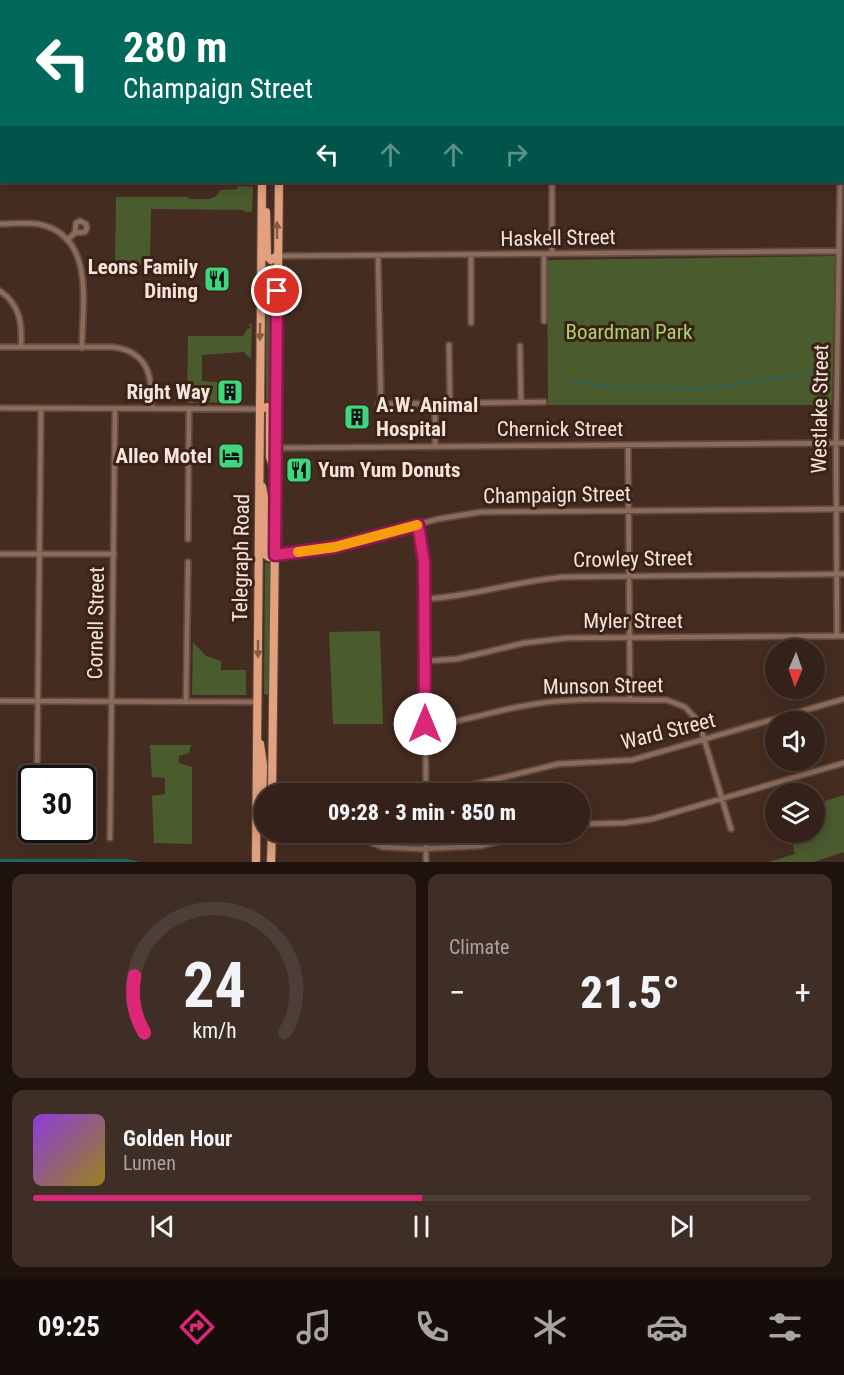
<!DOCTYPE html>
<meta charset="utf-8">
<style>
body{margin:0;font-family:"Roboto Condensed",sans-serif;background:#3f2e26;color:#f1f3f6;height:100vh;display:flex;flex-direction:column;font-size:22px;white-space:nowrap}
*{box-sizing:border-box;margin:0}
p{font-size:20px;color:#a9a3a2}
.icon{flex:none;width:33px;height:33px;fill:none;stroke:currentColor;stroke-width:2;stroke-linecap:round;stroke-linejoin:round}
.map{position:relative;height:862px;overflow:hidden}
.side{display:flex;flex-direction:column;gap:12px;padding:12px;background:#1d120e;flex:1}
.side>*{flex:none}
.top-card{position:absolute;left:0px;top:0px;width:844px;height:183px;box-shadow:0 3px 15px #0003,0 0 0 2px #4e3e38;background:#00695c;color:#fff;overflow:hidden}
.needle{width:39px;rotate:182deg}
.buttons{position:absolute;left:765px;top:639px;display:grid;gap:12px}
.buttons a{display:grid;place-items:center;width:60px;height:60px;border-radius:50%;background:#342119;box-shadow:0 3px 15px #0003,0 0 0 2px #4e3e38;font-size:30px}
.speed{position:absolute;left:18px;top:765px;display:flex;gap:12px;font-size:30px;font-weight:700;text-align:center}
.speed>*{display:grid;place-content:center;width:78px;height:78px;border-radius:50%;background:#342119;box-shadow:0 3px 15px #0003,0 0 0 2px #4e3e38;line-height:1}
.speed .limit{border:3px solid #111;border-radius:9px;background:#fff;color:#111}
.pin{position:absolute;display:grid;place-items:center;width:51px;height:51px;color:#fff;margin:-26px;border:3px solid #fff;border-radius:50%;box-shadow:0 2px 6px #0007}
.me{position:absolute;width:66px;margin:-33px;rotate:0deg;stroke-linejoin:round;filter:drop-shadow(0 0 4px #0008)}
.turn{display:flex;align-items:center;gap:21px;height:126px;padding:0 24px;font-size:27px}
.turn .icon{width:78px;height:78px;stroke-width:2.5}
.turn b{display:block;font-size:42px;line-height:51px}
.lanes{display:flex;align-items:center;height:57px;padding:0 24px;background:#0003;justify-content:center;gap:30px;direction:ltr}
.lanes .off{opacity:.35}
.big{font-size:45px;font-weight:800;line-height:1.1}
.side .tile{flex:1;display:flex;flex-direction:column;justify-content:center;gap:9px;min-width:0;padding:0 21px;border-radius:12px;background:#3f2e26}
.side .dial{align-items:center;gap:0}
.dial svg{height:156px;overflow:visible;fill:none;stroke:#4e3e38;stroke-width:7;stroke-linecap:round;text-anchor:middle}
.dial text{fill:#f1f3f6;stroke:none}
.song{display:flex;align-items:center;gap:18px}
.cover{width:72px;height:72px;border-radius:9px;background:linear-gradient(135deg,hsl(270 70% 55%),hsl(50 70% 35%))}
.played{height:6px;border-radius:3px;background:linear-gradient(90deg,#db2777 50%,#4e3e38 50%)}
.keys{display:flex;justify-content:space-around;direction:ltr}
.heat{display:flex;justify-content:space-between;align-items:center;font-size:33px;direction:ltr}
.side .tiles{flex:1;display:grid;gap:12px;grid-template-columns:1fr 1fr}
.tile:last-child{grid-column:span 2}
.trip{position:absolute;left:254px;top:783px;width:336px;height:60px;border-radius:30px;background:#342119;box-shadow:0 3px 15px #0003,0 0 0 2px #4e3e38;font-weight:800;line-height:60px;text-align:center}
.tab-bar{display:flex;height:96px;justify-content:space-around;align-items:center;background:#150d0a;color:#a9a3a2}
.tab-bar .icon{width:42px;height:42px}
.tab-bar .on{color:#db2777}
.tab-bar b{font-size:27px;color:#f1f3f6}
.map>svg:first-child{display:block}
</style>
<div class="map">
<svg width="844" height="862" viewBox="0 0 844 862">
<rect width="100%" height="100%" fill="#452c21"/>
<path fill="#4a5b2e" d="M238 186 253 187 252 212H245L244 210 151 209 150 265H115L116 197H188L189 199C201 199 216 202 220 190L237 189Z
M835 256 832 405H548L547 260Z
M266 265 272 266 271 402 266 401Z
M249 324H252V326L251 359 244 352 202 355V381L217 382 234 402 187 403 188 336H243L247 329 251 328Z
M265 563H271L269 695 264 694Z
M378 631 380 632 383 724H333L329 632Z
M193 642 206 656 221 661V670H246V695H192Z
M150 745H191L189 753 179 756V763L192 767V844L154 843 152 796 165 794V778L152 777Z
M844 795V852L813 862H769L795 854 791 837 801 833 814 832 815 804Z"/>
<path fill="#236469" d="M0 859H127L140 862H0Z"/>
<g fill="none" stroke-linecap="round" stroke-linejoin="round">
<path stroke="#236469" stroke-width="1.5" d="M571 381 605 387 707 389 827 370"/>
<defs>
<path id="minor" d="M43 0V2
M116 2 117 0
M553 2V0
M843 45 844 0
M843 111H844
M0 120H2
M0 224C12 224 25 222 38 224 96 235 82 304 82 348
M67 240 75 233 76 223 80 221 86 224 87 228 85 232 75 233
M552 254V182
M471 255V323
M277 256 839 251
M378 256 381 404
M0 291C21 305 22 325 21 347
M544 321V254
M449 345 450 403
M520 346 521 402
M0 347H113C150 352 152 378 152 409
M378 404 544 402
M0 408 260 409
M628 445 630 700
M435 446V403
M276 448 844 443
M418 525 424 562 426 794
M188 539 189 409
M0 554H114
M275 555 335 547 438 519 481 512 844 509
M425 599C471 597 516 581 563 577L844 574
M837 636 836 443 840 182
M425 661 457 659 524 643 567 638 844 636
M0 701 258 702
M186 701 188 562
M425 724C461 724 494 710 529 705 574 697 621 700 667 700L685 707 699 722 731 829
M37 778 41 409
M426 786H461L476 784 558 764 632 760 844 699
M579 824 623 823 652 819 844 763
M358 832 372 843 382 847 420 849 480 846 536 832
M426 832V862
M37 837V830
M110 838 115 409"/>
<path id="primary" d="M262 2V0
M290 2V0
M266 212 267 256 271 260 277 256
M260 409 267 407 270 408V457L273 466
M262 487 266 507V555L269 557 275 555
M260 744 263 765 262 816 264 823
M272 794 279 182
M256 862 262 182
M271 862 272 832"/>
</defs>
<use href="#minor" stroke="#61493f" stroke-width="8"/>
<use href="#primary" stroke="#61493f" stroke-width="10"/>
<use href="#minor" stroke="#8b6b5a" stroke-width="4.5"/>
<use href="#primary" stroke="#e2a07e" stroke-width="8"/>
</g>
<defs><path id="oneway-solid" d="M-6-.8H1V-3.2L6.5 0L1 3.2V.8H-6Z" transform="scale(1.5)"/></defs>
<g fill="#865b45">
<use href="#oneway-solid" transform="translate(277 230) rotate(-90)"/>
<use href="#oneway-solid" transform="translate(260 332) rotate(91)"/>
<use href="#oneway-solid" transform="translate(258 649) rotate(90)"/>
</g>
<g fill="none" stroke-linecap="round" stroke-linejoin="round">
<defs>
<path id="route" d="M277 291 275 555 335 547 418 525 424 562 425 724"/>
</defs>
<use href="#route" stroke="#8e194d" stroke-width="15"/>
<use href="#route" stroke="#db2777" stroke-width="10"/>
<path stroke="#f59e0b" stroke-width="10" d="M298 552 335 547 417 525"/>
</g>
<defs>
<symbol id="restaurant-square" viewBox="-11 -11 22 22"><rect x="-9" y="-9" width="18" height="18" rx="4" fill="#3cd77e" stroke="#3b2217"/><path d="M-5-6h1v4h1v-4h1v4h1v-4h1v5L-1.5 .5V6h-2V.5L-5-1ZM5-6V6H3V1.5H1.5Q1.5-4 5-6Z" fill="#111"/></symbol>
<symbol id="building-square" viewBox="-11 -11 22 22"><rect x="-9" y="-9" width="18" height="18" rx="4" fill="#3cd77e" stroke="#3b2217"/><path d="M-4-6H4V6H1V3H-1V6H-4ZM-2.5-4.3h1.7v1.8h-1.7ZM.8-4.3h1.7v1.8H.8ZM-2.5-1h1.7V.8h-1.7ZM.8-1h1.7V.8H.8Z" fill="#111"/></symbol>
<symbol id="hotel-square" viewBox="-11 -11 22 22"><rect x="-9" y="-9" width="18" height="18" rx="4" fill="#3cd77e" stroke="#3b2217"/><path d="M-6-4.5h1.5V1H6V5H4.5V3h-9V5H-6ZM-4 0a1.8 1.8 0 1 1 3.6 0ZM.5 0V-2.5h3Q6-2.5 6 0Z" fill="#111"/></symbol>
</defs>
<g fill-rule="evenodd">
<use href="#restaurant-square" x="202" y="264" width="30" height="30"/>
<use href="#building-square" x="215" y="377" width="30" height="30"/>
<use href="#building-square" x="342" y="402" width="30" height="30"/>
<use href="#hotel-square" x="216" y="441" width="30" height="30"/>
<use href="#restaurant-square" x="284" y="455" width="30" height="30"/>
</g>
<g text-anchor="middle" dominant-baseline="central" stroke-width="6" stroke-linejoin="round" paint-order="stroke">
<g font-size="21" fill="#f5e4dc" stroke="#3b2217">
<text transform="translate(558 238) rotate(-1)">Haskell Street</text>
<text transform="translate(820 409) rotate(-89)">Westlake Street</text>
<text x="560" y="429">Chernick Street</text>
<text transform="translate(557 495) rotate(-1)">Champaign Street</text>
<text transform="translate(241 558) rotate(-89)">Telegraph Road</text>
<text transform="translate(633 559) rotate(-1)">Crowley Street</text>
<text x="633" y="621">Myler Street</text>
<text transform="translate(96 623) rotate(-89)">Cornell Street</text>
<text transform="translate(603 686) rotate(-1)">Munson Street</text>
<text transform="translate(668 731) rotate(-14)">Ward Street</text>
</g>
<g font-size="21" font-weight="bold" fill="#f5e4dc" stroke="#3b2217" text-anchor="end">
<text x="198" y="267">Leons Family<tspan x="198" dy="24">Dining</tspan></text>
<text x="210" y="392">Right Way</text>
<text x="376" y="405" text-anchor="start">A.W. Animal<tspan x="376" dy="24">Hospital</tspan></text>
<text x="212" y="456">Alleo Motel</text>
<text x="318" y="470" text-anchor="start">Yum Yum Donuts</text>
</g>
<g font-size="21" fill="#abd26a" stroke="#3b2217">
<text x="629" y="332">Boardman Park</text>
</g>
</g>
</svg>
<div class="buttons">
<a><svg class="needle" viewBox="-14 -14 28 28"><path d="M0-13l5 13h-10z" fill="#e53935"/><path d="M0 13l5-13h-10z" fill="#a9a3a2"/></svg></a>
<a><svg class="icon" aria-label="sound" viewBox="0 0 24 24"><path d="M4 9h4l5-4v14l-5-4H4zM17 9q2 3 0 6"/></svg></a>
<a><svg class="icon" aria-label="layers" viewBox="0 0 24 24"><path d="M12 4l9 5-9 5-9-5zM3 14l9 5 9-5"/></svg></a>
</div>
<div class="speed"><div class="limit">30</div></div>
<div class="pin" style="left:277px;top:291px;background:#d93025"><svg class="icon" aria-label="arrive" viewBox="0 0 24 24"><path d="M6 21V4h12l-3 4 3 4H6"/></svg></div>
<svg class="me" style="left:425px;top:724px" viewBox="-20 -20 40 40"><circle r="19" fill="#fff"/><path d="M0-13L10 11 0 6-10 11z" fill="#db2777"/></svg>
<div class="trip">09:28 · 3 min · 850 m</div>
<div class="top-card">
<div class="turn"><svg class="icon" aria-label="left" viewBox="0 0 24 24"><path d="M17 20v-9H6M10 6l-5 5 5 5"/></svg><div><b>280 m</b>Champaign Street</div></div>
<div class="lanes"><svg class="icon" aria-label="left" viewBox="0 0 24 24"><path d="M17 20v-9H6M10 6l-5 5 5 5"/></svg><svg class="icon off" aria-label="ahead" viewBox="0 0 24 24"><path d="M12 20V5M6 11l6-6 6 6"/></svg><svg class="icon off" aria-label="ahead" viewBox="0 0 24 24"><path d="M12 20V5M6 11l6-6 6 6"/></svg><svg class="icon off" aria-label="right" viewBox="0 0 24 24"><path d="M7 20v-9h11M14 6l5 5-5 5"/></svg></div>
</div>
</div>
<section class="side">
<div class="tiles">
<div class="tile dial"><svg viewBox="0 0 100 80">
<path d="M14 69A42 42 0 1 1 86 69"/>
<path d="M14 69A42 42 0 0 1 9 40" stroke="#db2777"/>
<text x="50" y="56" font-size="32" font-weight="700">24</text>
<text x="50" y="72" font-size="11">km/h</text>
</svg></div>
<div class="tile"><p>Climate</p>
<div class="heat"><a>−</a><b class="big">21.5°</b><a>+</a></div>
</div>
<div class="tile">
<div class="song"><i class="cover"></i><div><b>Golden Hour</b><p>Lumen</p></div></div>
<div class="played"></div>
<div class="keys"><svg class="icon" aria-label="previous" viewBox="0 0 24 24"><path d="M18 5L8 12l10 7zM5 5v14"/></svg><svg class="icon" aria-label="pause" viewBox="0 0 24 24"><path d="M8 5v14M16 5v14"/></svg><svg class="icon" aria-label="next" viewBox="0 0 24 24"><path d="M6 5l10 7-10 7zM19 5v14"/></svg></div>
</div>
</div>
</section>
<nav class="tab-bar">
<b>09:25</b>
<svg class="icon on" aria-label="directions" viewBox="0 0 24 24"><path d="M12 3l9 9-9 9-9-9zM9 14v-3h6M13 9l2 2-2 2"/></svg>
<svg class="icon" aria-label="music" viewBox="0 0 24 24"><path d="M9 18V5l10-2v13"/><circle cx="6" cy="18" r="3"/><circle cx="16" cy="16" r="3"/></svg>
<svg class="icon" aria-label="phone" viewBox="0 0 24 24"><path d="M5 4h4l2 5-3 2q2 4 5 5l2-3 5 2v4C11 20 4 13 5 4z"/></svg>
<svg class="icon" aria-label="climate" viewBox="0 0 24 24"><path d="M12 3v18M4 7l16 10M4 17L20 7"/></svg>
<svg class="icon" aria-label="car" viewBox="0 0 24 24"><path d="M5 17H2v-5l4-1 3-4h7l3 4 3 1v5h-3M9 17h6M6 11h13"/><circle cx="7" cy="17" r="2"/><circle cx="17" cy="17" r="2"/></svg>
<svg class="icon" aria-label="filters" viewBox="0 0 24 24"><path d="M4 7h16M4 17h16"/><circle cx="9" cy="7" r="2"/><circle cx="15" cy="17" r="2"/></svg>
</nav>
